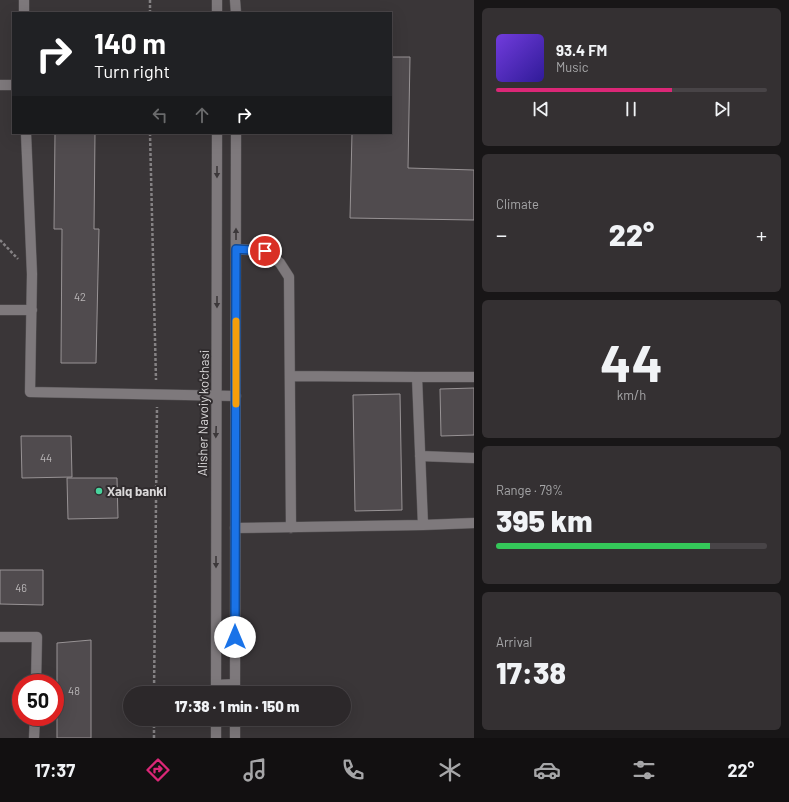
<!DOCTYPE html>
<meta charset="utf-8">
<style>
body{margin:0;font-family:Barlow,sans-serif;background:#343032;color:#f1f3f6;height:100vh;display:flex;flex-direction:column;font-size:15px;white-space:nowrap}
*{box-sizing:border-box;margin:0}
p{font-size:13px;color:#a6a6a8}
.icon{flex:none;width:22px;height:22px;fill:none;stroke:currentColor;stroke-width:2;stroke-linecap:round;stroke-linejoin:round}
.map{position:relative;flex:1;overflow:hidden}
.details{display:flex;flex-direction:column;gap:8px;padding:8px;background:#181617;width:315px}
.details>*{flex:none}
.guide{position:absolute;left:12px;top:12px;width:380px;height:122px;border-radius:0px;box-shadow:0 4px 16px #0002,0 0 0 1px #484447;background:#202124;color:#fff;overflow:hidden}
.speed{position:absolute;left:12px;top:674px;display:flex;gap:8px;font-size:20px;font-weight:700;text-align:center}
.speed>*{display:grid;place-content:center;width:52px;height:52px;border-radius:50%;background:#2c282a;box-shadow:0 4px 16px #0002,0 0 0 1px #484447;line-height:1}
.speed .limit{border:6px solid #d22;background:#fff;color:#111}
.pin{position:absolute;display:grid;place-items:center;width:34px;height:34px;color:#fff;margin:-17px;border:2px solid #fff;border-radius:50%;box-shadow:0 1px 4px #0007}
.me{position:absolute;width:44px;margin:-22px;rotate:0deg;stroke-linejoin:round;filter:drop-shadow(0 0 3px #0008)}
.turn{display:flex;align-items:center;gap:14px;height:84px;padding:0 16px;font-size:18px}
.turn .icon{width:52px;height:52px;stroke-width:2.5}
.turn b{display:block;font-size:28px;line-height:34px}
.lanes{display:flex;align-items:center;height:38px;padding:0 16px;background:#0003;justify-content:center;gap:20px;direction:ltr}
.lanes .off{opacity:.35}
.big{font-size:30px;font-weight:800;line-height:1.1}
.details .widget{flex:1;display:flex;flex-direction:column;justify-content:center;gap:6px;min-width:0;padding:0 14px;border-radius:6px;background:#343032}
.details .dial{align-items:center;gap:0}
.dial b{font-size:52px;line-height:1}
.song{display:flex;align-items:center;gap:12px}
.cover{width:48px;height:48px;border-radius:6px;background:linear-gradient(135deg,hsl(260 70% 55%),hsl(250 70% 35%))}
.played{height:4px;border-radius:2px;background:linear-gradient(90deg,#db2777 65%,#484447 65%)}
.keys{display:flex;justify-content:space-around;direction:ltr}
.heat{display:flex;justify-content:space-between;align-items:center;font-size:22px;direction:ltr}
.charge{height:6px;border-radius:3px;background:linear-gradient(90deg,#34c759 79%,#484447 0)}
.trip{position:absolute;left:123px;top:686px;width:228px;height:40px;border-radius:20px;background:#2c282a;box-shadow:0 4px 16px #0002,0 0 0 1px #484447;font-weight:800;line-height:40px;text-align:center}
.tab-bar{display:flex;height:64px;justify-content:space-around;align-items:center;background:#121011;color:#a6a6a8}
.tab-bar .icon{width:28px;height:28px}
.tab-bar .selected{color:#db2777}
.tab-bar b{font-size:18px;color:#f1f3f6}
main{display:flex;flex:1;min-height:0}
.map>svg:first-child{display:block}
</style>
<main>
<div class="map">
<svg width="474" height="738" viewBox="0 0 474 738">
<rect width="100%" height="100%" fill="#3a3638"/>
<path fill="#504b4e" stroke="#989395" d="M391 57H410L408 168 474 170V220L350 218 352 133H391Z
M55 133H95L94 229H99L96 363H61L62 229H54Z
M474 388V435L441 436 440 389Z
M400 394 402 510 355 511 353 395Z
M21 436H71L72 477 22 478Z
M67 478H117L118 518 68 519Z
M0 570H43V605L0 604Z
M91 640V738H57V643Z"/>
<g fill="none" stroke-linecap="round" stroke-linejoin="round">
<defs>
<path id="service" d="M24 0V13
M26 133 32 274 30 392 236 396
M0 310H32
M0 637H37L36 683
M34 738 35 717"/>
<path id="minor" d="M0 85H13
M236 249 265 251 280 263 289 277 291 528
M290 376 417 377
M420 456 474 458
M423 525 474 523
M235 528 423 525 417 377H474"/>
<path id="secondary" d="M235 0 236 13
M217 13V0
M216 685 235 684
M216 693 217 133
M235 693 236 133
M216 719V738
M235 738V719"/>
</defs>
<use href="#service" stroke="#585557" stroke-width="11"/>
<use href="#minor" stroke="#585557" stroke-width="11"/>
<use href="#secondary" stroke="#585557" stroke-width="11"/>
<path stroke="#858284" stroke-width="2.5" stroke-dasharray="3 2" stroke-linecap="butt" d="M150 13V0
M150 133 156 380
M0 240 18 259
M154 693 157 407
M154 738V719"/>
<use href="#service" stroke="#7e797c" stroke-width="10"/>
<use href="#minor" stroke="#7e797c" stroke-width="10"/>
<use href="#secondary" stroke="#7e797c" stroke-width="10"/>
</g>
<defs><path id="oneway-solid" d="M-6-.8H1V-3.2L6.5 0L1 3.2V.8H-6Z"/></defs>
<g fill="#3c383a">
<use href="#oneway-solid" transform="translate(217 172) rotate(90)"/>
<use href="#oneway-solid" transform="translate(236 234) rotate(-90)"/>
<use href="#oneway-solid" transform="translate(217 302) rotate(90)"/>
<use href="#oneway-solid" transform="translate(216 432) rotate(92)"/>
<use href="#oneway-solid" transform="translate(216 562) rotate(90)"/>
</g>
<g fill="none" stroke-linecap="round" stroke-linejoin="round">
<defs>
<path id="route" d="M235 637 236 249 265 251"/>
</defs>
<use href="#route" stroke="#114b97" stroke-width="10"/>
<use href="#route" stroke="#1a73e8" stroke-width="7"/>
<path stroke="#f59e0b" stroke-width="7" d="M236 404V321"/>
</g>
<circle fill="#48d49d" stroke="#302c2e" stroke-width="1.5" cx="99" cy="491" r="4"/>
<g text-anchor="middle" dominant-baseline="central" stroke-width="4" stroke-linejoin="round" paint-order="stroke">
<g font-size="11" fill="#b8b5b6">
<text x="80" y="296">42</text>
<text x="46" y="457">44</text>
<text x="21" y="587">46</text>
<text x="74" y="690">48</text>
</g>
<g font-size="13" fill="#dad8d9" stroke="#302c2e">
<text transform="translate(203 413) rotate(-89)">Alisher Navoiy ko'chasi</text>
</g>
<g font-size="13" font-weight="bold" fill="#dad8d9" stroke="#302c2e" text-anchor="start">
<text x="107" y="491">Xalq banki</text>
</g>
</g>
</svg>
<div class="speed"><div class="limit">50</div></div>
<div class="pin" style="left:265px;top:251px;background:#d93025"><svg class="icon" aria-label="arrive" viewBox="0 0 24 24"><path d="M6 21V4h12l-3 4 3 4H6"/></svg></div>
<svg class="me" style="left:235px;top:637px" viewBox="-20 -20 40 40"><circle r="19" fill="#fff"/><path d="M0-13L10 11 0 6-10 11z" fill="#1a73e8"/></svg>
<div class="trip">17:38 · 1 min · 150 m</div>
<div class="guide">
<div class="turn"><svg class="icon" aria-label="right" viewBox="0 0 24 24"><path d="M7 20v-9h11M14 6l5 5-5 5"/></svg><div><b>140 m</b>Turn right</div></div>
<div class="lanes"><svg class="icon off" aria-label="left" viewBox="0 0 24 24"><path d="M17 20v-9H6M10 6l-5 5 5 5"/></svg><svg class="icon off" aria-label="ahead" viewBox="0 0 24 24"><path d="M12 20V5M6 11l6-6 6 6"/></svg><svg class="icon" aria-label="right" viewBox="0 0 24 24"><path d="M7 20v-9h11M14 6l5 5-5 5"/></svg></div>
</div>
</div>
<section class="details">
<div class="widget">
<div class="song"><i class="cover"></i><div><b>93.4 FM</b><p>Music</p></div></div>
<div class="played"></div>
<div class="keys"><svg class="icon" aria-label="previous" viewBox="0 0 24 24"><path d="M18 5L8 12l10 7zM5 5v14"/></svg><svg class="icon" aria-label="pause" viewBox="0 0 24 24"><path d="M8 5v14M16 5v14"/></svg><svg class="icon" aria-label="next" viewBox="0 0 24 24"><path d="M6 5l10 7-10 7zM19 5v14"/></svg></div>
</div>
<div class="widget"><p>Climate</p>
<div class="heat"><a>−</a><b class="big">22°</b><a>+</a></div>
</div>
<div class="widget dial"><b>44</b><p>km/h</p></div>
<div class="widget"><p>Range · 79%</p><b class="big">395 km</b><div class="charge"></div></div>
<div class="widget"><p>Arrival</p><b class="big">17:38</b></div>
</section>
</main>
<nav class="tab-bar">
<b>17:37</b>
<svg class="icon selected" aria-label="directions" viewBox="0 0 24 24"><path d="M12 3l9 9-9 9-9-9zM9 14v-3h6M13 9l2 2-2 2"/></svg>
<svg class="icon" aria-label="music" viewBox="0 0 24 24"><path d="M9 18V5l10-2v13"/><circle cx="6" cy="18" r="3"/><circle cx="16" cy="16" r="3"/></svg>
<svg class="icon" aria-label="phone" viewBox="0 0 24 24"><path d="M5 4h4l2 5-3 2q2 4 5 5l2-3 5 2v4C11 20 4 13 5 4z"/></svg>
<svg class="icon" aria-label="climate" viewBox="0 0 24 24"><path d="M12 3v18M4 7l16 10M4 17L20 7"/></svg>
<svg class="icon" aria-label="car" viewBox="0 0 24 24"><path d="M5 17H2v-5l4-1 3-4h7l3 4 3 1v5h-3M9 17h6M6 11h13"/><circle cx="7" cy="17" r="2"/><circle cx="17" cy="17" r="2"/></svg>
<svg class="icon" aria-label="filters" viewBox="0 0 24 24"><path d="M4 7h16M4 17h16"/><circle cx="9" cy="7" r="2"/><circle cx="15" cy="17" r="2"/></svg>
<b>22°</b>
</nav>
